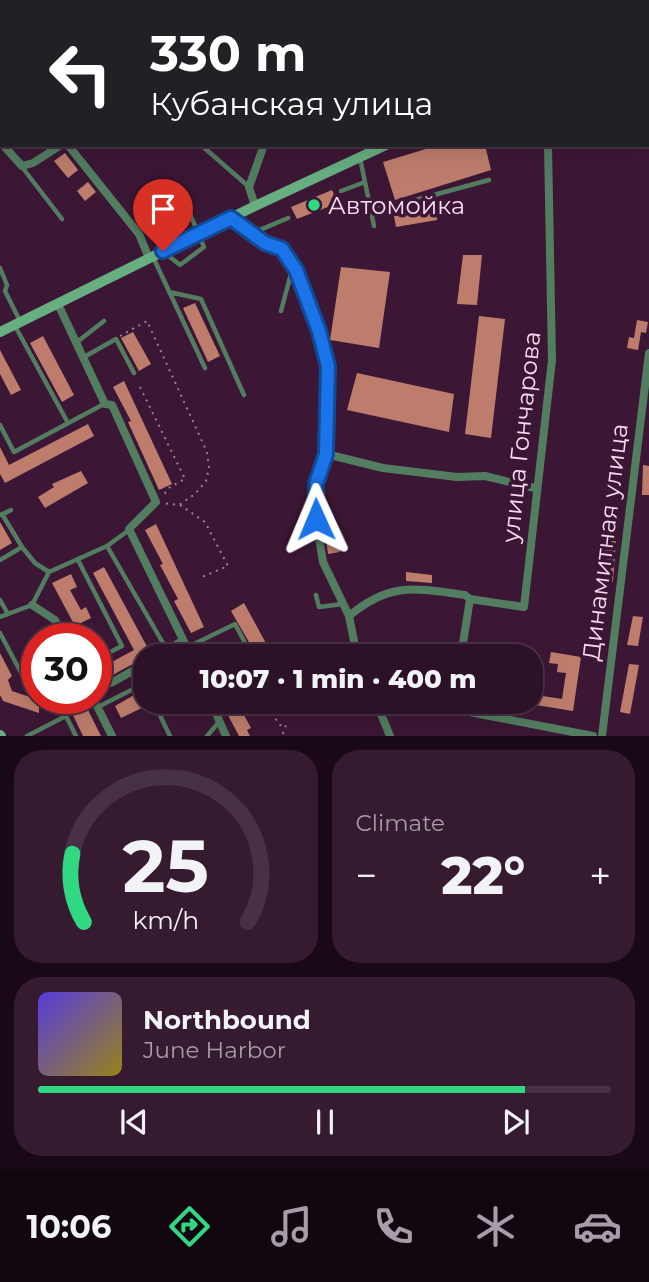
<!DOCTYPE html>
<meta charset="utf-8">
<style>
body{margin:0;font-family:Montserrat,sans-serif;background:#351a30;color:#f1f3f6;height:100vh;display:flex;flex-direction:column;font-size:26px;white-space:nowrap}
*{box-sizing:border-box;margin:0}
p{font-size:23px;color:#a79da8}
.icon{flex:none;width:38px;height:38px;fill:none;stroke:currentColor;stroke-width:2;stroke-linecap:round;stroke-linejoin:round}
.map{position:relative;height:736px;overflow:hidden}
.side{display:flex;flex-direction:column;gap:14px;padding:14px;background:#190916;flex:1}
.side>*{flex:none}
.banner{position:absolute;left:0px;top:0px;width:649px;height:147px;box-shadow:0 7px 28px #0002,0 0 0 2px #483145;background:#202124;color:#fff;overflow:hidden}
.speed{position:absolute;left:21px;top:623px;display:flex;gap:14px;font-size:35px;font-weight:700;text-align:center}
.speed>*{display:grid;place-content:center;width:91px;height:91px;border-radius:50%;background:#2d1128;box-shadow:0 7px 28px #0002,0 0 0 2px #483145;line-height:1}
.speed .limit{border:10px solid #d22;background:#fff;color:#111}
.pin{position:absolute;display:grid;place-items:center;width:60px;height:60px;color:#fff;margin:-72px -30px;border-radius:50% 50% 50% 0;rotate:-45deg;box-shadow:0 0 7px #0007}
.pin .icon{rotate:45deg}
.me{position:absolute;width:77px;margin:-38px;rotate:359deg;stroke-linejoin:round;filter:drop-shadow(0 0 5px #0008)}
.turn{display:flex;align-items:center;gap:24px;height:147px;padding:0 35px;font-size:32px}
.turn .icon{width:91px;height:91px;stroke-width:2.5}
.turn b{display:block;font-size:49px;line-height:60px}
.big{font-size:52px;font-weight:800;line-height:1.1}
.side .tile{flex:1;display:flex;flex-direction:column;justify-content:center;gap:10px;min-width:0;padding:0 24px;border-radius:28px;background:#351a30}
.side .dial{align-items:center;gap:0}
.dial svg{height:182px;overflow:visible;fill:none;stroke:#483145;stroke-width:7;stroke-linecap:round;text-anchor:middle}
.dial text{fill:#f1f3f6;stroke:none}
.song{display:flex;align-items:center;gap:21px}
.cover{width:84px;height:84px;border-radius:10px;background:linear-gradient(135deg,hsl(250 70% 55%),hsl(50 70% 35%))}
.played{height:7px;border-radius:4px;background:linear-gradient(90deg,#31d882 85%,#483145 85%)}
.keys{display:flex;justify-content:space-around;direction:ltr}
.heat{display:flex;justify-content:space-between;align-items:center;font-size:38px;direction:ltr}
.side .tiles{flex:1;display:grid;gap:14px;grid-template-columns:1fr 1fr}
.tile:last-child{grid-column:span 2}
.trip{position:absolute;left:133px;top:644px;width:410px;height:70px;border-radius:28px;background:#2d1128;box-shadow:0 7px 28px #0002,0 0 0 2px #483145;font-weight:800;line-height:70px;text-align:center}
.menu{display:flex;height:112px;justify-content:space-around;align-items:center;background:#120710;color:#a79da8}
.menu .icon{width:49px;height:49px}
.menu .active{color:#31d882}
.menu b{font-size:32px;color:#f1f3f6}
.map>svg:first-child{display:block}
</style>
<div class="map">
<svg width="649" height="736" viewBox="0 0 649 736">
<rect width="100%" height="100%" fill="#3c1735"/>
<path fill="#5b4d11" d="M490 0H649V26L648 2H488Z"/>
<path fill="#be7d6c" d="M439 145H485L491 170 395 200 383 162Z
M65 153 78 170 68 178 54 161Z
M88 182 96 192 85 201 77 191Z
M332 190 338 203 297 219 291 207Z
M176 197 180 206 160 216 155 207Z
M436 208 437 220 396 227 394 216Z
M463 255H482L477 305 457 304Z
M341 267 390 272 379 348 330 340Z
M195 303 220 356 208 362 183 308Z
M479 316 505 319 491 438 465 434Z
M637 320 648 322 646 333 641 332 638 350 627 348 629 337 634 338Z
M133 332 151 364 139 371 121 338Z
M43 336 74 395 62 402 30 343Z
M0 350 21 390 11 395 0 374Z
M357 373 454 394 449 432 347 410Z
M124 381 172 484 159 490 128 422 131 421 113 387Z
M88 424 94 436 5 483 0 474V447L9 465Z
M643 465 649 466V495H642Z
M81 471 88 483 45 508 38 497 54 487 52 484Z
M0 522 12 543 0 550Z
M156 524 204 627 191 633 174 601 178 599 160 565 163 564 145 530Z
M333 524 340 552 328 554 324 525Z
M607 538 616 540 613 582 602 581Z
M104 567 151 654 109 677H101L97 670 134 650 93 573Z
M406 572 432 575V583L406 581Z
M71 574 77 587 70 590 81 610 86 607 91 618 75 626 52 583Z
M244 603 273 656H257L231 611Z
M633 616 643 617 638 646 627 645Z
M551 652 581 657 573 711 530 704V694L562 699 566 673 557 672 558 664 549 663Z
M0 653 12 676 8 680 12 691 39 700V713L3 701 0 695Z
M629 664 639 665 630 714 620 712Z
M143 690 145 702H152L150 704 121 718 115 706Z
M84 702 101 736H83L70 709Z
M221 702H237L251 728 247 730 250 736H239Z"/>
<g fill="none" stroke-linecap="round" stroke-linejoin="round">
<path stroke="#9d7f96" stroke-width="2" stroke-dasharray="2 5" stroke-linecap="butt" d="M449 0V2
M120 336 147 321 207 452 209 468 206 481 195 494 179 505 162 503
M140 387 185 479 170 487 162 497
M180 505 205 522 228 566 202 577
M263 702 280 725H286L282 736
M282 702 289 715"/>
<path stroke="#527d61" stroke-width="4.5" d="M357 2 359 0
M483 2 486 0
M201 145 248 186
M360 158 374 226
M22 167 62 219
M341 191 365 182
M370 205H397L489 180
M233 219 266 243 282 249 296 270 309 299 328 366 326 454
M163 221 188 209 204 247 180 265 165 253
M253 233 288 218
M153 257 205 368
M0 268 7 285 5 291 20 321
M169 292 201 299 244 395
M281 311 293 266
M15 326 68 423
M77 342 104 321
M84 357 116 339 134 373
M0 425 14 452 104 404
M2 514 22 547
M1 515 11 510
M107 546 129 530
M0 560 22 547 35 563 49 572
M78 560 122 646 96 659
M316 595 319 607 343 604
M0 600 8 614
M0 617 32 605 49 572 107 546 167 650
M0 633 28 686 37 689
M188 647 235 624 252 656
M162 702 155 705 170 736
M98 707 145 683
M27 736 66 716 76 736
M207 736 219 722"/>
<path stroke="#527d61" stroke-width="8" d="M75 0 76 2
M180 0V2
M264 0V2
M3 145 22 166 33 163 61 145
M68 145 139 234 149 258
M255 206 249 187 264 145
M58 304 105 404 112 405 156 502 129 529 191 656
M470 599 524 607 552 360 548 145
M32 605 55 620 64 639
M349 616C390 582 414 588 465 595L470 599 461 656
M160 656 183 640
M357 656 349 616 323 562 316 519V484L326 454 383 468 457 477 485 476 535 488
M96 684 111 683 145 664
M93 698 112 736
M211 702 226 736
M376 702 390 736
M458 702 459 710 593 736
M602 736 649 353"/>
<path stroke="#67ae81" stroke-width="10" d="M648 43H649
M0 332 255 206 386 145
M0 735 1 736"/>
</g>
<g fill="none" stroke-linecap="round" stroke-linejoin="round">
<defs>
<path id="route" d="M163 251 231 218 265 243 282 249 296 270 319 331 328 366 326 454 316 484V519"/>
</defs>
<use href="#route" stroke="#114b97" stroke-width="18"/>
<use href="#route" stroke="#1a73e8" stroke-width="12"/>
</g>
<circle fill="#31d882" stroke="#3c1735" stroke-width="2.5" cx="314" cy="205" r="7"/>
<g text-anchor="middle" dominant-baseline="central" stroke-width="7" stroke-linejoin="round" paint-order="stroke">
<g font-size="24" fill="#f6ddef" stroke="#3c1735" text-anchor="start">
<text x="328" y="205">Автомойка</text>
</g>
<g font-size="24" fill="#f6ddef" stroke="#3c1735">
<text transform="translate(521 437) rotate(-84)">улица Гончарова</text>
<text transform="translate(605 542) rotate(-83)">Динамитная улица</text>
</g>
</g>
</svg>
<div class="speed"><div class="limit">30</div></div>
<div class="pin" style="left:163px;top:251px;background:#d93025"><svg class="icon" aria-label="arrive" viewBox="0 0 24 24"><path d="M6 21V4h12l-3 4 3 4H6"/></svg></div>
<svg class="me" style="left:316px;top:519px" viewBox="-20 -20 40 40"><path d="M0-17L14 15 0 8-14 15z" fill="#1a73e8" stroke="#fff" stroke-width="4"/></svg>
<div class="trip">10:07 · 1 min · 400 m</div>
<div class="banner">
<div class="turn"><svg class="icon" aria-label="left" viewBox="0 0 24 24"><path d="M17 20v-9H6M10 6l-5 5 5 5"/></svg><div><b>330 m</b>Кубанская улица</div></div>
</div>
</div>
<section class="side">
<div class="tiles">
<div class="tile dial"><svg viewBox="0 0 100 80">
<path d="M14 69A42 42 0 1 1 86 69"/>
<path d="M14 69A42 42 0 0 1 9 39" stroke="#31d882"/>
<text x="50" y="56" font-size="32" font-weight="700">25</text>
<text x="50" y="72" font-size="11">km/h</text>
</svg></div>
<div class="tile"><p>Climate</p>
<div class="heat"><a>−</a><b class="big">22°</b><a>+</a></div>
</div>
<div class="tile">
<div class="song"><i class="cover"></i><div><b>Northbound</b><p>June Harbor</p></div></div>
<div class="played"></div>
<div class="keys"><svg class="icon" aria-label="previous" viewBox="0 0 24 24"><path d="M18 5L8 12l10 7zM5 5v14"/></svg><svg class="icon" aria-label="pause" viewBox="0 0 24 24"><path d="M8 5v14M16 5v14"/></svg><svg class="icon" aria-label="next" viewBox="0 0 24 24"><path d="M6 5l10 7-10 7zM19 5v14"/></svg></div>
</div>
</div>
</section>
<nav class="menu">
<b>10:06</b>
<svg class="icon active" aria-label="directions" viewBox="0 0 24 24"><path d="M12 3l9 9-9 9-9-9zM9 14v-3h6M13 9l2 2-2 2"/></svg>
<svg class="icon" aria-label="music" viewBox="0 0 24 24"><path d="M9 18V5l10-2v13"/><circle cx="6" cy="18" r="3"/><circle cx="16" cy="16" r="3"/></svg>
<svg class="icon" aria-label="phone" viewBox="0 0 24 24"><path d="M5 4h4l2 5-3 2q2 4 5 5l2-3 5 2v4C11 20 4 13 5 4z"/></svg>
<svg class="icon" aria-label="climate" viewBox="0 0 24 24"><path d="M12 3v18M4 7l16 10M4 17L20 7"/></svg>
<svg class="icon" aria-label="car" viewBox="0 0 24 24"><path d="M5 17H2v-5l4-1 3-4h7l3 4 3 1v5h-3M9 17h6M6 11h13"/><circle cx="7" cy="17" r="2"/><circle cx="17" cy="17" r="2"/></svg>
</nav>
